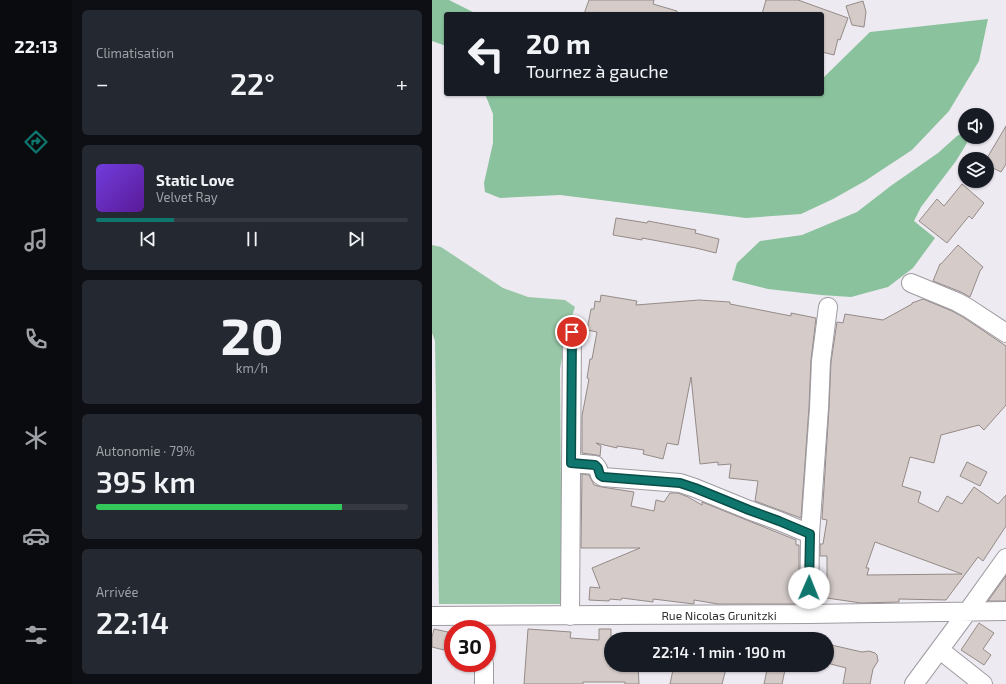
<!DOCTYPE html>
<html lang="fr">
<meta charset="utf-8">
<style>
body{margin:0;font-family:"Exo 2",sans-serif;background:#242831;color:#f1f3f6;height:100vh;display:flex;flex-direction:column;font-size:15px;white-space:nowrap}
*{box-sizing:border-box;margin:0}
p{font-size:13px;color:#9ea1a6}
.icon{flex:none;width:22px;height:22px;fill:none;stroke:currentColor;stroke-width:2;stroke-linecap:round;stroke-linejoin:round}
.map{position:relative;flex:1;overflow:hidden}
.drawer{display:flex;flex-direction:column;gap:10px;padding:10px;background:#0d0f14;width:360px}
.drawer>*{flex:none}
.guide{position:absolute;left:12px;top:12px;width:380px;height:84px;border-radius:4px;box-shadow:0 1px 3px #0004;background:#171b24;color:#f1f3f6;overflow:hidden}
.fabs{position:absolute;left:526px;top:108px;display:grid;gap:8px}
.fabs a{display:grid;place-items:center;width:36px;height:36px;border-radius:50%;background:#171b24;box-shadow:0 1px 3px #0004;font-size:20px}
.speed{position:absolute;left:12px;top:620px;display:flex;gap:8px;font-size:20px;font-weight:700;text-align:center}
.speed>*{display:grid;place-content:center;width:52px;height:52px;border-radius:50%;background:#171b24;box-shadow:0 1px 3px #0004;line-height:1}
.speed .limit{border:6px solid #d22;background:#fff;color:#111}
.pin{position:absolute;display:grid;place-items:center;width:34px;height:34px;color:#fff;margin:-17px;border:2px solid #fff;border-radius:50%;box-shadow:0 1px 4px #0007}
.me{position:absolute;width:44px;margin:-22px;rotate:1deg;stroke-linejoin:round;filter:drop-shadow(0 0 3px #0008)}
.turn{display:flex;align-items:center;gap:14px;height:84px;padding:0 16px;font-size:18px}
.turn .icon{width:52px;height:52px;stroke-width:2.5}
.turn b{display:block;font-size:28px;line-height:34px}
.big{font-size:30px;font-weight:600;line-height:1.1}
.drawer .card{flex:1;display:flex;flex-direction:column;justify-content:center;gap:6px;min-width:0;padding:0 14px;border-radius:6px;background:#242831}
.drawer .dial{align-items:center;gap:0}
.dial b{font-size:52px;line-height:1}
.song{display:flex;align-items:center;gap:12px}
.cover{width:48px;height:48px;border-radius:6px;background:linear-gradient(135deg,hsl(260 70% 55%),hsl(270 70% 35%))}
.played{height:4px;border-radius:2px;background:linear-gradient(90deg,#0f766e 25%,#363941 25%)}
.keys{display:flex;justify-content:space-around;direction:ltr}
.heat{display:flex;justify-content:space-between;align-items:center;font-size:22px;direction:ltr}
.charge{height:6px;border-radius:3px;background:linear-gradient(90deg,#34c759 79%,#363941 0)}
.trip{position:absolute;left:172px;top:632px;width:230px;height:40px;border-radius:20px;background:#171b24;box-shadow:0 1px 3px #0004;font-weight:600;line-height:40px;text-align:center}
main{display:flex;flex:1;min-height:0}
.tab-bar{display:flex;flex-direction:column;width:72px;justify-content:space-around;align-items:center;background:#090b0e;color:#9ea1a6}
.tab-bar .icon{width:28px;height:28px}
.tab-bar .active{color:#0f766e}
.tab-bar b{font-size:18px;color:#f1f3f6}
.map>svg:first-child{display:block}
</style>
<main>
<nav class="tab-bar">
<b>22:13</b>
<svg class="icon active" aria-label="directions" viewBox="0 0 24 24"><path d="M12 3l9 9-9 9-9-9zM9 14v-3h6M13 9l2 2-2 2"/></svg>
<svg class="icon" aria-label="music" viewBox="0 0 24 24"><path d="M9 18V5l10-2v13"/><circle cx="6" cy="18" r="3"/><circle cx="16" cy="16" r="3"/></svg>
<svg class="icon" aria-label="phone" viewBox="0 0 24 24"><path d="M5 4h4l2 5-3 2q2 4 5 5l2-3 5 2v4C11 20 4 13 5 4z"/></svg>
<svg class="icon" aria-label="climate" viewBox="0 0 24 24"><path d="M12 3v18M4 7l16 10M4 17L20 7"/></svg>
<svg class="icon" aria-label="car" viewBox="0 0 24 24"><path d="M5 17H2v-5l4-1 3-4h7l3 4 3 1v5h-3M9 17h6M6 11h13"/><circle cx="7" cy="17" r="2"/><circle cx="17" cy="17" r="2"/></svg>
<svg class="icon" aria-label="filters" viewBox="0 0 24 24"><path d="M4 7h16M4 17h16"/><circle cx="9" cy="7" r="2"/><circle cx="15" cy="17" r="2"/></svg>
</nav>
<section class="drawer">
<div class="card"><p>Climatisation</p>
<div class="heat"><a>−</a><b class="big">22°</b><a>+</a></div>
</div>
<div class="card">
<div class="song"><i class="cover"></i><div><b>Static Love</b><p>Velvet Ray</p></div></div>
<div class="played"></div>
<div class="keys"><svg class="icon" aria-label="previous" viewBox="0 0 24 24"><path d="M18 5L8 12l10 7zM5 5v14"/></svg><svg class="icon" aria-label="pause" viewBox="0 0 24 24"><path d="M8 5v14M16 5v14"/></svg><svg class="icon" aria-label="next" viewBox="0 0 24 24"><path d="M6 5l10 7-10 7zM19 5v14"/></svg></div>
</div>
<div class="card dial"><b>20</b><p>km/h</p></div>
<div class="card"><p>Autonomie · 79%</p><b class="big">395 km</b><div class="charge"></div></div>
<div class="card"><p>Arrivée</p><b class="big">22:14</b></div>
</section>
<div class="map">
<svg width="574" height="684" viewBox="0 0 574 684">
<rect width="100%" height="100%" fill="#eeeaf1"/>
<path fill="#97c7a7" d="M0 245 9 247 71 288 96 297 133 300 143 307 134 334 128 369 130 604H7L3 341 0 333Z"/>
<path fill="#8ac29d" d="M0 0H17L45 14H14V46L0 41Z
M556 19 547 61 517 111 480 150 433 181 401 199 369 214 314 218 128 195 68 198 53 192 52 183 61 143V114L53 94H390V79L438 32Z
M533 132V137H536L535 143 524 161 489 207 482 221 503 238 481 268 456 287 419 297 389 295 336 289 300 280 305 263 328 241 370 235 425 212 460 185 506 153 525 136Z"/>
<path fill="#d5ccc9" stroke="#948b88" fill-rule="evenodd" d="M157 0H222L221 4 245 11V14H152Z
M334 0H366L416 18 408 40 406 39 402 55 390 52V14H330Z
M431 1 434 12 432 27 420 25 414 6Z
M574 126V164L569 172 555 165V158Z
M530 184 552 203 540 219 537 216 515 243 487 221 505 199 512 206Z
M184 218 215 223 216 221 264 230 263 233 287 239 284 253 264 248 210 238V240L181 235Z
M526 245 551 267 548 271 538 297 529 292 501 281 508 264H509Z
M169 295 205 301 204 305 267 300 298 302V304L359 316V313L384 318 379 360 377 407 369 518 323 501 326 481 297 478 299 464 286 465V462L268 464 259 377 246 445 235 443 231 459 211 454 212 450 185 446V448L164 443 169 446 168 456 164 455 150 453V416L157 379 155 378 158 359H160L165 332 155 330 159 309H162L163 301 168 302Z
M491 299 520 311 531 317 574 346V405L552 430 547 425 509 435 502 463 478 457 470 486 489 492 486 502 506 512 515 496 530 504 542 487 566 504 574 495V526L551 561 546 557 514 600 467 599V602L429 603 395 598V556H388V544H391L395 520 390 519 397 408 399 362 405 322 411 323 413 314 451 320 480 304V303ZM443 542 530 574 435 575 437 568H434Z
M535 462 555 472 548 486 528 476Z
M150 474 157 475 162 485 170 487 202 492 199 506 222 511 224 500 232 502 238 493H246L256 497 270 505V502L364 540V545H367V604H286L262 600V604L221 599V602L190 598 189 600 178 599 177 601 157 600 158 587 168 588 160 568 208 548H149Z
M574 576V601H556Z
M547 623 562 633 551 649 559 655 552 665 529 650Z
M2 629 16 632 12 650 0 647V637Z
M96 629 139 632 138 638 167 640V629H179V665H206L207 684H193V682H151V684H92Z
M395 644 430 652 437 651 443 653 445 655 446 661 441 669 438 684H411L414 668 395 663Z
M242 665H295L290 684H238Z
M336 665H354L350 684H332Z"/>
<g fill="none" stroke-linecap="round" stroke-linejoin="round">
<defs>
<path id="street" d="M479 283 525 302 536 308 574 333
M139 463 163 465 166 469 168 475 171 477 248 483 263 488 317 510 347 521 378 534
M377 614 378 534 387 408 389 361 396 307
M0 616 377 614 574 611
M138 616 140 332
M508 650 551 684
M52 663V684
M482 684 536 611 574 558"/>
</defs>
<use href="#street" stroke="#9e9aa1" stroke-width="20"/>
<use href="#street" stroke="#fff" stroke-width="18"/>
</g>
<g fill="none" stroke-linecap="round" stroke-linejoin="round">
<defs>
<path id="route" d="M140 332 139 463 163 465 166 468 168 475 171 477 248 483 263 488 317 510 347 521 378 534 377 588"/>
</defs>
<use href="#route" stroke="#0a4d48" stroke-width="10"/>
<use href="#route" stroke="#0f766e" stroke-width="7"/>
</g>
<g text-anchor="middle" dominant-baseline="central" stroke-width="4" stroke-linejoin="round" paint-order="stroke">
<g font-size="12" fill="#302e31" stroke="#fff">
<text x="287" y="615">Rue Nicolas Grunitzki</text>
</g>
</g>
</svg>
<div class="fabs">
<a><svg class="icon" aria-label="sound" viewBox="0 0 24 24"><path d="M4 9h4l5-4v14l-5-4H4zM17 9q2 3 0 6"/></svg></a>
<a><svg class="icon" aria-label="layers" viewBox="0 0 24 24"><path d="M12 4l9 5-9 5-9-5zM3 14l9 5 9-5"/></svg></a>
</div>
<div class="speed"><div class="limit">30</div></div>
<div class="pin" style="left:140px;top:332px;background:#d93025"><svg class="icon" aria-label="arrive" viewBox="0 0 24 24"><path d="M6 21V4h12l-3 4 3 4H6"/></svg></div>
<svg class="me" style="left:377px;top:588px" viewBox="-20 -20 40 40"><circle r="19" fill="#fff"/><path d="M0-13L10 11 0 6-10 11z" fill="#0f766e"/></svg>
<div class="trip">22:14 · 1 min · 190 m</div>
<div class="guide">
<div class="turn"><svg class="icon" aria-label="left" viewBox="0 0 24 24"><path d="M17 20v-9H6M10 6l-5 5 5 5"/></svg><div><b>20 m</b>Tournez à gauche</div></div>
</div>
</div>
</main>
